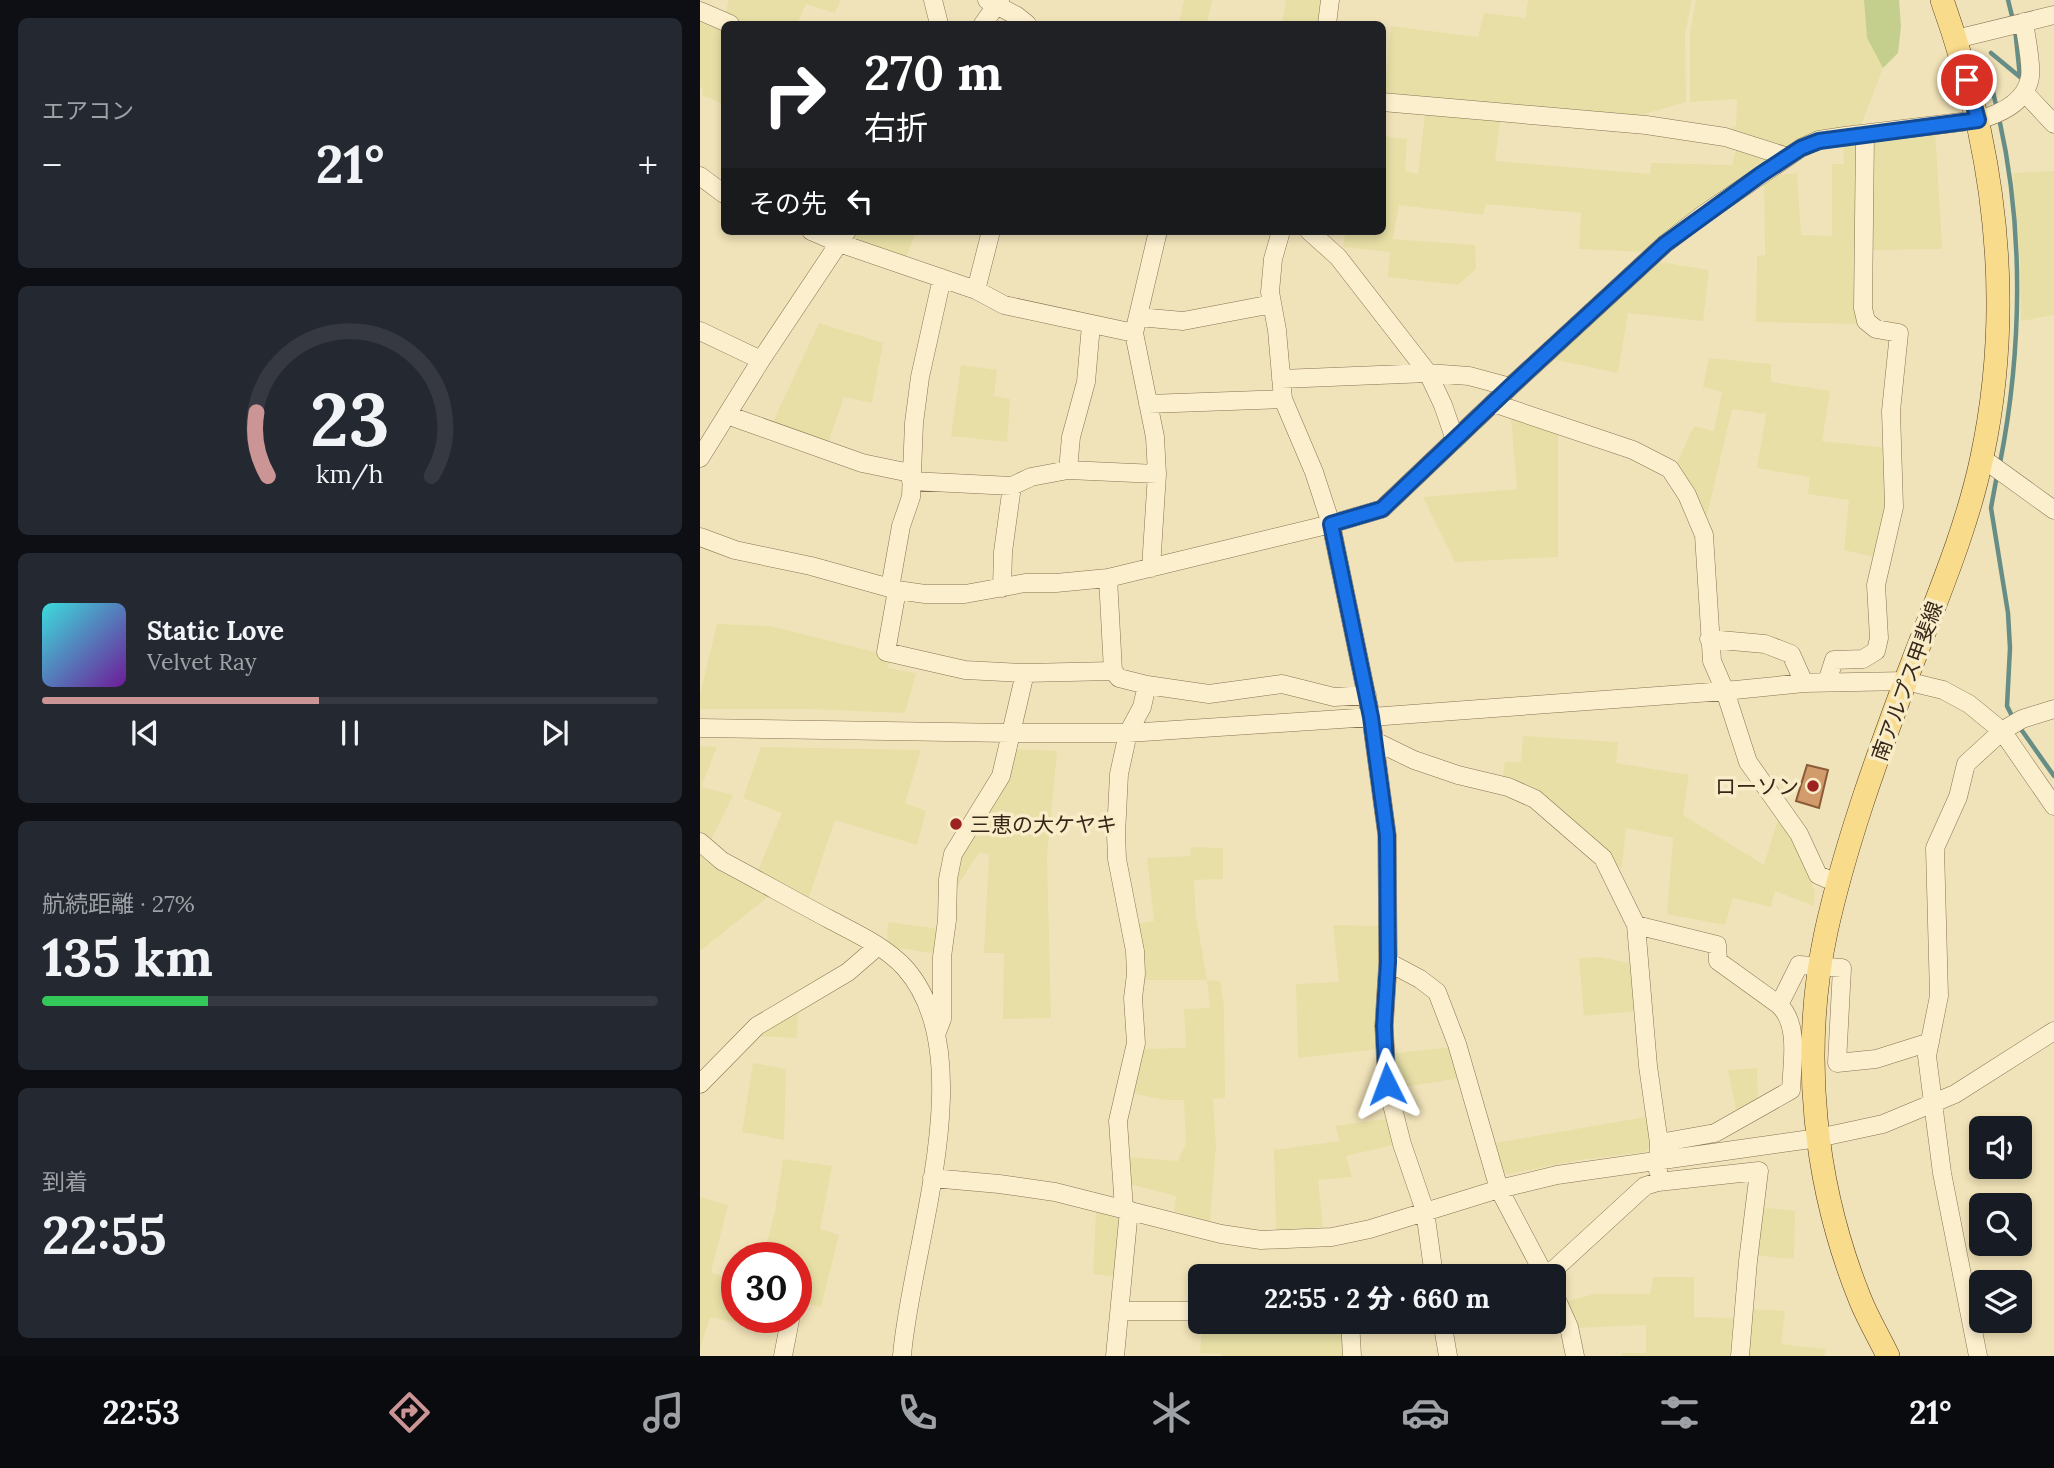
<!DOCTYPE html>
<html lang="ja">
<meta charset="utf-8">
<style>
body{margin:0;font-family:Lora,"Noto Sans JP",serif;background:#242831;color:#f1f3f6;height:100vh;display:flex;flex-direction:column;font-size:26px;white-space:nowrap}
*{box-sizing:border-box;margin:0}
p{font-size:23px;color:#9ea1a6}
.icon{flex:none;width:38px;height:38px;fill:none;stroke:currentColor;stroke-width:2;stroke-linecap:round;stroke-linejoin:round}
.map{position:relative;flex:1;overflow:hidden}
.side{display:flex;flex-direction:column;gap:18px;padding:18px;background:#0d0f14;width:700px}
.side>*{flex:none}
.guide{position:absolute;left:21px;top:21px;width:665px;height:214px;border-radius:10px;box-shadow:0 4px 10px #0003;background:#202124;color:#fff;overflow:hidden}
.tools{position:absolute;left:1269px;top:1116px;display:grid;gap:14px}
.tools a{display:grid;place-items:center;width:63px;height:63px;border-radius:10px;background:#171b24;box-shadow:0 4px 10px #0003;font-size:35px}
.speed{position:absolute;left:21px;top:1242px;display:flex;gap:14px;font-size:35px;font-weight:700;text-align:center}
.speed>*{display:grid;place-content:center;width:91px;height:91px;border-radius:50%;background:#171b24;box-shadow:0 4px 10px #0003;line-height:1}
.speed .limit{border:10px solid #d22;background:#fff;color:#111}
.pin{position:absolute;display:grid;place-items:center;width:60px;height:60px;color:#fff;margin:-30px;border:4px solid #fff;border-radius:50%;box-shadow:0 2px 7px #0007}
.me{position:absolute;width:77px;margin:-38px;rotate:357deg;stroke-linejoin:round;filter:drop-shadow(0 0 5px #0008)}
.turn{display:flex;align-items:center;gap:24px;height:147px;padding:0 28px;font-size:32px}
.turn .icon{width:91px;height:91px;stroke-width:2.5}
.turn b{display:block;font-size:49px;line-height:60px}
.then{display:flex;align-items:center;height:66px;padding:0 28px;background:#0003;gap:14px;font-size:26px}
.big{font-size:52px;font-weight:800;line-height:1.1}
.side .widget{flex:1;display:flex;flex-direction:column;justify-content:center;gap:10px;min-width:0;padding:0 24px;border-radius:10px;background:#242831}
.side .dial{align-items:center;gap:0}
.dial svg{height:182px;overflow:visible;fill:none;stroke:#363941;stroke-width:7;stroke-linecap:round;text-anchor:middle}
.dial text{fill:#f1f3f6;stroke:none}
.song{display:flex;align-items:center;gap:21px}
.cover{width:84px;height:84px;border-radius:10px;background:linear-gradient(135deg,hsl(180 70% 55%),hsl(280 70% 35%))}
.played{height:7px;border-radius:4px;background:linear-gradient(90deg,#cb9595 45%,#363941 45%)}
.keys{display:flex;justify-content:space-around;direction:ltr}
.heat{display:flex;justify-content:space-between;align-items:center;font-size:38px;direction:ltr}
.charge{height:10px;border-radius:5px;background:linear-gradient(90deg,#34c759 27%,#363941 0)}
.trip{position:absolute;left:488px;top:1264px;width:378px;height:70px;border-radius:10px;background:#171b24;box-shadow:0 4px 10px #0003;font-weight:800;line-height:70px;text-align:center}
.tab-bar{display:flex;height:112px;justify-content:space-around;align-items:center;background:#090b0e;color:#9ea1a6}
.tab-bar .icon{width:49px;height:49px}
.tab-bar .selected{color:#cb9595}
.tab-bar b{font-size:32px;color:#f1f3f6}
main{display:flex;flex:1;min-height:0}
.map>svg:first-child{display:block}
</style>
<main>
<section class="side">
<div class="widget"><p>エアコン</p>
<div class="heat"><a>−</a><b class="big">21°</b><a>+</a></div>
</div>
<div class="widget dial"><svg viewBox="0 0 100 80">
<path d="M14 69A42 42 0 1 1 86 69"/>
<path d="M14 69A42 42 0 0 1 9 41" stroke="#cb9595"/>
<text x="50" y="56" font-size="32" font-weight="700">23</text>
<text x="50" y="72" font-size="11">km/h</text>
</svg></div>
<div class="widget">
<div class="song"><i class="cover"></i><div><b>Static Love</b><p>Velvet Ray</p></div></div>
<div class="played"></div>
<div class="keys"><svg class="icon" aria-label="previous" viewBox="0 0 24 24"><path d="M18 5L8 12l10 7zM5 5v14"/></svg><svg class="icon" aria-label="pause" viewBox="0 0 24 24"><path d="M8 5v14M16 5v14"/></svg><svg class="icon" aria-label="next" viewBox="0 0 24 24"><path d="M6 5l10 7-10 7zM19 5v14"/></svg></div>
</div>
<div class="widget"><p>航続距離 · 27%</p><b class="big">135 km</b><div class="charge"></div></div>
<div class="widget"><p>到着</p><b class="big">22:55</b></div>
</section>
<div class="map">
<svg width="1354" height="1356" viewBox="0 0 1354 1356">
<rect width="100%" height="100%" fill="#f1e3b9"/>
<path fill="#e7dfa6" d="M29 0H141L135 13 106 4 97 24H46L25 14Z
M484 0H512L507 24H479Z
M586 0H623L621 24H582Z
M828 0H992L985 34 986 102 938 116 684 99 691 26 778 37 784 13 825 18Z
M996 0H1164L1167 38 1183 68 1161 125 1118 135 1082 150 1026 131 1036 126 1037 99 990 102V32Z
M0 17 24 27V104L1 95 3 89 0 87Z
M725 115 800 121 795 161 950 174 951 163 1032 165 1037 146 1069 159 947 252 879 249 881 213 786 204 783 215 699 205 693 239 775 245 776 269 758 285 688 277 690 252 643 247 646 231H682L683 136 707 139 705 171 718 174Z
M1235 128 1242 249 1169 250 1168 136Z
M1160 138 1159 324 1056 322 1057 256 1065 255 1064 177 1097 173 1101 235 1132 236V164H1144L1143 140Z
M1354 171V315L1321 321 1320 261 1313 173Z
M155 231H216L205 261 148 242Z
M954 261 1009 270 1003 321 928 313 918 373 852 359Z
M119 323 183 343 172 403 144 397 127 446 71 426Z
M1009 358 1071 364V382L1130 391 1122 441 1186 448 1190 506 1178 558 1144 550 1149 500 1108 494 1110 477 1057 468 1066 414 1032 409 1004 528 975 467 994 426 1014 431 1022 392 1003 387Z
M261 365 297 370 294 396 310 399 307 442 251 436Z
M811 418 858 434V557L755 562 723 497 817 489Z
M17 624 70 626 191 656 188 668 216 673 205 713 109 709H0V694Z
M823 736 918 742 916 763 989 775 983 815 1064 865 1079 816 1093 835 1115 892 1114 906 1075 891 1071 907 1033 898 1025 925 967 914 973 838 926 828 922 867 915 870 802 781 805 762H821Z
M0 746 17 747 1 787 33 795 10 842 0 834Z
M61 747 221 750 205 803 226 811 217 845 135 820 108 900 56 875 82 813 43 798Z
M311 749 357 751 347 857 351 1018 303 1019 304 953H284L289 854 279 853 252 894 255 862Z
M491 847 523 848V879L494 880 496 916 507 980 520 981 524 1005 525 1098 513 1099 516 1145 510 1222 474 1211 476 1196 429 1184 427 1157 478 1161 486 1144 484 1100H465L430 1093 441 1049 486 1048 484 1009 510 1008 507 980H440L436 924 454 921 447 858 490 856Z
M0 851 69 896 0 951Z
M188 922 240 929 238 954 192 947 187 942Z
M633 925 682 926 678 1049 598 1058 596 984 639 982Z
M900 957 934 964 938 1011 884 1016 879 958Z
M98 1006 97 1038 51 1036Z
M752 1047 760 1078 691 1089 688 1054Z
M53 1063 86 1069 84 1140 42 1132Z
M1057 1068 1058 1103 1037 1115 1028 1070Z
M951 1116 954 1142 945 1152 879 1160 809 1174 799 1171 790 1144Z
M687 1119 693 1145 646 1156 652 1177 618 1180 623 1227 576 1230 574 1150 640 1141 635 1126Z
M83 1159 132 1166 120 1229 139 1235 121 1307 96 1300V1258H63L75 1211Z
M0 1197 28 1205 11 1272 34 1281 37 1285V1318H42L41 1324 10 1317 0 1349Z
M1059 1207 1095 1211 1094 1259 1053 1255Z
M396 1212 422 1219 419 1277 393 1274Z
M953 1277H994V1317L1033 1318 1030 1356H922V1353H946V1325L877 1328 865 1302 895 1294H950Z
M1047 1309 1085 1311 1081 1344 1126 1349 1124 1356H1043Z
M581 1321H644L647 1356H522V1354L500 1353 502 1327 580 1328Z"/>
<path fill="#c5cf8d" d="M1164 0H1199L1201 26 1198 53 1183 68 1167 38Z"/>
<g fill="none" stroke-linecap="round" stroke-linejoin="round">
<path stroke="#668e86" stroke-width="4.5" d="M1308 0 1313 20
M1315 28 1320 77
M1291 53 1320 77
M1286 62 1297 109
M1299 118C1324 229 1322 351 1300 463
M1297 475 1291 508 1308 613 1310 648 1307 706 1313 718
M1318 725 1354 776"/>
</g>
<path fill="#d29b6c" stroke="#895b37" stroke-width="2" d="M1107 765 1128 770 1119 808 1096 801Z"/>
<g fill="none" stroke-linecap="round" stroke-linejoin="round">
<defs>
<path id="minor" d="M233 0 239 24
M287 0 317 16 327 24
M0 11 30 24
M283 24 300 0
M627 24 630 0
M1256 39 1354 15
M1324 92 1354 124
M682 102 946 125 1025 137 1088 157
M0 176 24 194
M111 231 139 243 276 290 304 305 434 333
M581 231 573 259 570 292 577 330 583 399 614 472 631 524 671 717 687 835 688 962 684 1026 687 1085 702 1144 725 1211 734 1276
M609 231 638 257 728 373 743 405 755 440
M276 290 291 231
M438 317 483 321 572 304
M0 331 61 360
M581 379 728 373 769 376 810 387
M793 403 933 450 970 469 987 495 1004 535 1012 661 1025 691 1048 762 1099 834 1118 875 1139 884
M448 404 583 399
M27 415 162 463 210 473
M0 458 61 360 147 231
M1282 458 1354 510
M368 470 371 437 386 382 391 325
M211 481 312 486 331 477 368 470 457 474
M0 537 35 550 111 566 197 590 225 594H265L325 583H356L408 578 631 524 682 509 810 387 965 244 1004 214 1101 148 1119 140 1145 136 1278 120C1300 114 1326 102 1330 77 1332 63 1326 37 1324 22
M451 568 457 474 455 437 434 333 458 231
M408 578 413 671 419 678 447 685 442 707 428 733 419 774 416 834 417 859 435 951 436 974 433 998 436 1043 418 1121 424 1209
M190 588 201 526 211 497 214 423 220 377 242 278
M302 588 303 552 312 486
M197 590 186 652 265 670 325 673 413 671
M1009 639 1065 644 1091 654 1104 683
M1127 682 1134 660 1163 659 1176 651 1179 638 1176 585 1194 507 1191 411 1199 333 1176 329 1166 321 1163 308 1165 134
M447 685 509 694 582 684 634 697 667 695
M0 728 310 733H428L671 717 1025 691 1104 683 1206 681 1243 690 1269 704 1302 731 1354 806
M675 741 714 760 758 775 808 787 835 799 903 858 936 925 1017 945 1018 961 1079 1005 1099 965 1142 968 1137 1063 1176 1059 1230 1042
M0 842 22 861C58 880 93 900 129 919 155 933 185 946 205 968 284 1057 210 1249 202 1356
M936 925 948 1066 959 1143
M688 962 720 979 737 992 757 1044 799 1189 845 1276
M237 1032 242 1019V957L247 920 248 879 253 854 301 776 325 673
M0 1084 57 1026 148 972 178 946
M958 1171 959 1143 1015 1133 1091 1090C1092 1063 1100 1025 1079 1005
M232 1178 299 1184 355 1192 521 1234 561 1240 632 1237 670 1229 799 1189 857 1175 1118 1138 1183 1124 1255 1094 1354 1031
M847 1276 945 1186 958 1182 1059 1171 1048 1261 1040 1356
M854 1294 869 1327 875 1356
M421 1311H500
M650 1321 652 1356
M742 1321 748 1356
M83 1356 90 1320
M415 1356 429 1210
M1278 1356 1242 1173 1227 1056 1239 996 1235 848 1258 797 1266 764 1302 731 1322 719 1354 709"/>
<path id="major" d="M1188 1356C1179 1337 1168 1319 1160 1299 1114 1185 1100 1054 1126 932 1145 846 1176 760 1207 677 1234 605 1266 533 1282 457 1315 302 1295 148 1242 0"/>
</defs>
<use href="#minor" stroke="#887253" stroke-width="19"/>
<use href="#major" stroke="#553f28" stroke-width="24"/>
<use href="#minor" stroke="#fbefcd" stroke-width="18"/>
<use href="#major" stroke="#f9db8c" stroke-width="23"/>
</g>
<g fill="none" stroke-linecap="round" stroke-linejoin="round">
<defs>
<path id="route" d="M687 1084 684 1026 688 962 687 835 671 717 631 524 682 509 810 387 965 244 1060 175 1101 148 1119 141 1278 120 1267 80"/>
</defs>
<use href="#route" stroke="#114b97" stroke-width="18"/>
<use href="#route" stroke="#1a73e8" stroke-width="12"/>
</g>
<g fill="#9c231f" stroke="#f8ecc9" stroke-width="2.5">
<circle cx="1113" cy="786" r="7"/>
<circle cx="256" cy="824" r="7"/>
</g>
<g text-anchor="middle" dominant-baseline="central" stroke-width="7" stroke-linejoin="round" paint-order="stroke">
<g font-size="21" fill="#362819" stroke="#f8ecc9">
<text transform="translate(1207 681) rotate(-70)">南アルプス甲斐線</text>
</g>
<g font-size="21" fill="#362819" stroke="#f8ecc9" text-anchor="end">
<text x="1099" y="786">ローソン</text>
<text x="270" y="824" text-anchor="start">三恵の大ケヤキ</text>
</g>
</g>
</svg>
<div class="tools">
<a><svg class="icon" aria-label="sound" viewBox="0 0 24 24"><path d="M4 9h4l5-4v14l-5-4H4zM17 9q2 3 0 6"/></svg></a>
<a><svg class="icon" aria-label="search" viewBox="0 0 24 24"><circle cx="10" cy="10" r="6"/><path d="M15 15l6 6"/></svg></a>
<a><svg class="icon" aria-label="layers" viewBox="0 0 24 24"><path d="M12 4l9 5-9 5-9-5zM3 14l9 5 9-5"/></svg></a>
</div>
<div class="speed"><div class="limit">30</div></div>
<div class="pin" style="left:1267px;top:80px;background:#d93025"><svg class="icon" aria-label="arrive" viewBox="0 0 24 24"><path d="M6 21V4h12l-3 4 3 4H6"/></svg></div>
<svg class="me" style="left:687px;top:1084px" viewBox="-20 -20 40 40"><path d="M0-17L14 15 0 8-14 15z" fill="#1a73e8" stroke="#fff" stroke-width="4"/></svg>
<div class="trip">22:55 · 2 分 · 660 m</div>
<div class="guide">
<div class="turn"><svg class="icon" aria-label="right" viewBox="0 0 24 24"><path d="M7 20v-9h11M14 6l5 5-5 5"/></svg><div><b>270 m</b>右折</div></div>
<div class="then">その先<svg class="icon" aria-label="left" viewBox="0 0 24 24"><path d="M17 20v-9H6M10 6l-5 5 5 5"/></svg></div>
</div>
</div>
</main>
<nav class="tab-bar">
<b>22:53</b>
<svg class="icon selected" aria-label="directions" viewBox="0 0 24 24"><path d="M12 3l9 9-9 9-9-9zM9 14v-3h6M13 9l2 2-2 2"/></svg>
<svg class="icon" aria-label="music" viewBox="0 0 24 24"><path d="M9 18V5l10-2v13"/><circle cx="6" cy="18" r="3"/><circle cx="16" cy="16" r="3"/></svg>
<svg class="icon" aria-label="phone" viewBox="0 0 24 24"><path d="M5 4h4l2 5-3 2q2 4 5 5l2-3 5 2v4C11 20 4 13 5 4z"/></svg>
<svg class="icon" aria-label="climate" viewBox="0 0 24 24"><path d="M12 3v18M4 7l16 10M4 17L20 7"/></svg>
<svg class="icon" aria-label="car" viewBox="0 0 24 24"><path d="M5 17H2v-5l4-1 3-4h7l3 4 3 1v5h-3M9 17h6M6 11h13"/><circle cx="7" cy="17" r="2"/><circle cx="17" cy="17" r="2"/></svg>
<svg class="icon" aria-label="filters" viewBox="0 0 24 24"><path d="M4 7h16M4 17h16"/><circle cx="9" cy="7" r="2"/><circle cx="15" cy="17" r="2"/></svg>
<b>21°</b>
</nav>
